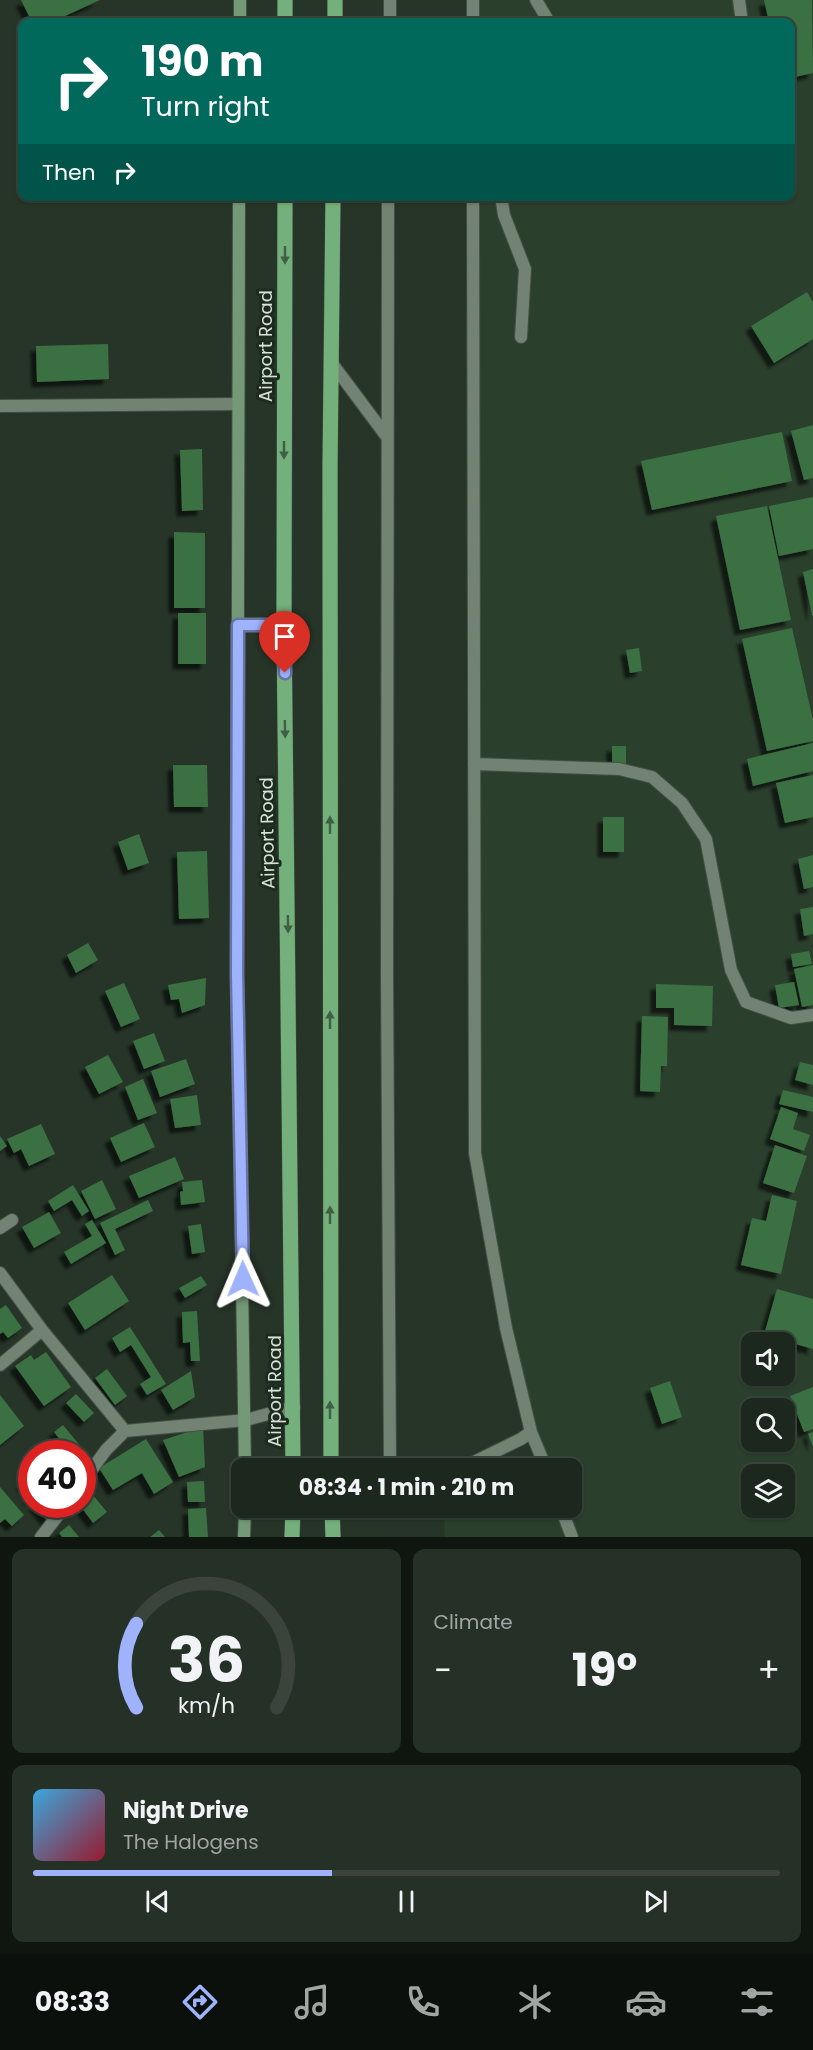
<!DOCTYPE html>
<meta charset="utf-8">
<style>
body{margin:0;font-family:Poppins,sans-serif;background:#253027;color:#f1f3f6;height:100vh;display:flex;flex-direction:column;font-size:22px;white-space:nowrap}
*{box-sizing:border-box;margin:0}
p{font-size:20px;color:#a0a6a4}
.icon{flex:none;width:33px;height:33px;fill:none;stroke:currentColor;stroke-width:2;stroke-linecap:round;stroke-linejoin:round}
.map{position:relative;height:1537px;overflow:hidden}
.panel{display:flex;flex-direction:column;gap:12px;padding:12px;background:#0f1610;flex:1}
.panel>*{flex:none}
.banner{position:absolute;left:18px;top:18px;width:777px;height:183px;border-radius:12px;box-shadow:0 2px 4px #0004,0 0 0 2px #3a443c;background:#00695c;color:#fff;overflow:hidden}
.tools{position:absolute;left:741px;top:1332px;display:grid;gap:12px}
.tools a{display:grid;place-items:center;width:54px;height:54px;border-radius:12px;background:#1c281e;box-shadow:0 2px 4px #0004,0 0 0 2px #3a443c;font-size:30px}
.speed{position:absolute;left:18px;top:1440px;display:flex;gap:12px;font-size:30px;font-weight:700;text-align:center}
.speed>*{display:grid;place-content:center;width:78px;height:78px;border-radius:50%;background:#1c281e;box-shadow:0 2px 4px #0004,0 0 0 2px #3a443c;line-height:1}
.speed .limit{border:9px solid #d22;background:#fff;color:#111}
.pin{position:absolute;display:grid;place-items:center;width:51px;height:51px;color:#fff;margin:-62px -26px;border-radius:50% 50% 50% 0;rotate:-45deg;box-shadow:0 0 6px #0007}
.pin .icon{rotate:45deg}
.me{position:absolute;width:66px;margin:-33px;rotate:359deg;stroke-linejoin:round;filter:drop-shadow(0 0 4px #0008)}
.turn{display:flex;align-items:center;gap:21px;height:126px;padding:0 24px;font-size:27px}
.turn .icon{width:78px;height:78px;stroke-width:2.5}
.turn b{display:block;font-size:42px;line-height:51px}
.then{display:flex;align-items:center;height:57px;padding:0 24px;background:#0003;gap:12px;font-size:22px}
.big{font-size:45px;font-weight:700;line-height:1.1}
.panel .widget{flex:1;display:flex;flex-direction:column;justify-content:center;gap:9px;min-width:0;padding:0 21px;border-radius:12px;background:#253027}
.panel .dial{align-items:center;gap:0}
.dial svg{height:156px;overflow:visible;fill:none;stroke:#3a443c;stroke-width:7;stroke-linecap:round;text-anchor:middle}
.dial text{fill:#f1f3f6;stroke:none}
.song{display:flex;align-items:center;gap:18px}
.cover{width:72px;height:72px;border-radius:9px;background:linear-gradient(135deg,hsl(200 70% 55%),hsl(350 70% 35%))}
.played{height:6px;border-radius:3px;background:linear-gradient(90deg,#9fb3fd 40%,#3a443c 40%)}
.keys{display:flex;justify-content:space-around;direction:ltr}
.heat{display:flex;justify-content:space-between;align-items:center;font-size:33px;direction:ltr}
.panel .tiles{flex:1;display:grid;gap:12px;grid-template-columns:1fr 1fr}
.widget:last-child{grid-column:span 2}
.trip{position:absolute;left:231px;top:1458px;width:351px;height:60px;border-radius:12px;background:#1c281e;box-shadow:0 2px 4px #0004,0 0 0 2px #3a443c;font-weight:700;line-height:60px;text-align:center}
.tab-bar{display:flex;height:96px;justify-content:space-around;align-items:center;background:#0b100c;color:#a0a6a4}
.tab-bar .icon{width:42px;height:42px}
.tab-bar .active{color:#9fb3fd}
.tab-bar b{font-size:27px;color:#f1f3f6}
.map>svg:first-child{display:block}
</style>
<div class="map">
<svg width="813" height="1537" viewBox="0 0 813 1537">
<defs>
<filter id="shadow"><feDropShadow dx="-5.5" dy="5.5" stdDeviation="1.5" flood-color="#0009"/></filter>
</defs>
<rect width="100%" height="100%" fill="#263528"/>
<path fill="#2b3f2d" fill-rule="evenodd" d="M473 0H813V1537H445L444 1509 446 1508H572V1468H511L539 1451 531 1432 475 1153 473 197 790 196V22H473ZM752 1342H784V1376H752ZM752 1408H784V1442H752ZM752 1474H784V1508H752Z"/>
<path fill="#3b7042" filter="url(#shadow)" d="M21 0H100L52 22H32Z
M764 0H812L813 73 790 78V22H769Z
M807 292 813 302V339L774 363 751 326Z
M108 344 109 379 37 382 36 346Z
M813 425V478L804 480 791 431Z
M782 432 792 481 652 510 641 461Z
M202 449 203 510 182 511 180 450Z
M813 497V549L779 556 769 506Z
M767 506 791 620 740 630 716 516Z
M174 532 205 533V608H174Z
M813 569V615H812L803 572Z
M178 613H206V664H178Z
M792 628 813 720V741L767 751 742 639Z
M639 648 642 671 630 673 626 650Z
M813 743V771L753 786 747 759Z
M612 746H626V764H612Z
M173 765H207L208 807H174Z
M813 775V817L785 823 776 783Z
M603 817H624V852H603Z
M139 834 149 863 128 870 118 842Z
M207 851 209 918 179 919 177 852Z
M813 855V887L804 889 798 859Z
M813 907V934L804 936 800 909Z
M88 943 98 960 76 973 67 955Z
M809 951 812 964 793 967 791 954Z
M813 965V1005L802 1007 794 969Z
M206 978 205 1005 182 1013 179 999 171 1000 168 985Z
M794 982 799 1005 779 1008 775 985Z
M124 983 140 1019 121 1027 105 991Z
M656 984 713 986 712 1026 674 1025V1008H656Z
M642 1016 668 1017 667 1066H661L660 1092 640 1091Z
M154 1033 165 1061 144 1069 133 1041Z
M108 1055 123 1082 99 1094 85 1067Z
M186 1059 195 1084 160 1097 151 1071Z
M800 1062 813 1065V1085L795 1080Z
M143 1079 157 1113 138 1120 125 1087Z
M783 1090 813 1097V1112L779 1104Z
M197 1095 201 1125 175 1128 170 1099Z
M781 1107 798 1113 793 1129 810 1135 804 1151 770 1139Z
M144 1123 155 1147 121 1162 110 1138Z
M41 1124 55 1154 29 1166 21 1149 14 1153 7 1139Z
M0 1136 7 1146 0 1151Z
M775 1145 807 1156 794 1193 763 1183Z
M175 1157 184 1179 139 1198 129 1176Z
M102 1180 116 1209 95 1219 81 1191Z
M202 1180 205 1202 181 1205 180 1192 183 1191 182 1182Z
M73 1185 89 1211 82 1216 72 1200 54 1211 48 1201Z
M772 1195 797 1201 781 1274 741 1265 752 1218 766 1221Z
M148 1200 153 1211 115 1229 125 1250 115 1255 100 1223Z
M49 1212 61 1233 34 1248 22 1227Z
M92 1220 106 1243 71 1264 64 1252 92 1236 85 1224Z
M201 1224 205 1252 192 1254 188 1226Z
M112 1275 129 1301 85 1330 68 1303Z
M201 1276 207 1285 185 1298 179 1288Z
M777 1289 813 1299V1349L764 1335Z
M6 1305 22 1328 8 1338 3 1332 0 1334V1309Z
M197 1311 200 1361H191L190 1342 183 1343 182 1312Z
M130 1327 166 1384 147 1395 140 1384 151 1377 131 1345 120 1352 112 1338Z
M46 1352 71 1387 44 1406 15 1366 31 1355 34 1360Z
M107 1369 127 1396 115 1405 95 1378Z
M191 1371 195 1397 173 1410 161 1390Z
M670 1381 682 1417 662 1424 650 1388Z
M813 1387V1429L804 1432 790 1396Z
M76 1394 94 1413 84 1422 66 1403Z
M0 1395 24 1426 0 1445Z
M63 1425 92 1460 82 1468V1454H71L54 1432Z
M203 1427 205 1467 179 1477 163 1440Z
M813 1432V1447L808 1434Z
M146 1439 173 1482 154 1494 142 1473 113 1490 99 1468Z
M32 1477V1501L29 1498 31 1495 22 1484Z
M204 1481 205 1502H188L187 1482Z
M0 1487 24 1515 12 1526 5 1519 0 1523Z
M92 1494 107 1512 93 1523 79 1504H82V1502Z
M34 1504H52L55 1508 47 1521Z
M206 1508 208 1537H189L188 1509Z
M69 1525 79 1537H62L59 1533Z
M159 1530 165 1537H150Z"/>
<g fill="none" stroke-linecap="round" stroke-linejoin="round">
<defs>
<path id="lane" d="M473 0V22
M536 0 549 22
M739 0 742 22
M473 196 475 1153 506 1328 531 1432 546 1468
M501 196 504 215 525 269 521 337
M474 764 619 769 652 777 682 803 706 839 731 970 746 1002 791 1018 813 1015
M462 1468 521 1439 531 1432
M561 1508 572 1537"/>
<path id="street" d="M390 22V0
M388 196 387 975 390 1468
M331 362 387 437
M0 406 238 404
M238 625H284
M0 1228 12 1220
M0 1273 42 1330 125 1431 246 1420 294 1407
M0 1365 42 1330
M82 1483 106 1450 125 1431
M41 1537 67 1504"/>
<path id="secondary" d="M240 22V0
M239 196 237 974 245 1468
M244 1537 245 1508"/>
<path id="primary" d="M285 22V0
M335 22V0
M285 196 284 625 293 1468
M331 1468 330 468 333 196
M332 1508 333 1537
M292 1537 293 1508"/>
</defs>
<use href="#lane" stroke="#444f44" stroke-width="14"/>
<use href="#street" stroke="#444f44" stroke-width="14"/>
<use href="#secondary" stroke="#444f44" stroke-width="14"/>
<use href="#primary" stroke="#444f44" stroke-width="16"/>
<use href="#lane" stroke="#728273" stroke-width="12"/>
<use href="#street" stroke="#728273" stroke-width="12"/>
<use href="#secondary" stroke="#739977" stroke-width="12"/>
<use href="#primary" stroke="#74b07b" stroke-width="15"/>
</g>
<defs><path id="oneway-solid" d="M-6-.8H1V-3.2L6.5 0L1 3.2V.8H-6Z" transform="scale(1.5)"/></defs>
<g fill="#406043">
<use href="#oneway-solid" transform="translate(285 255) rotate(90)"/>
<use href="#oneway-solid" transform="translate(284 450) rotate(90)"/>
<use href="#oneway-solid" transform="translate(285 729) rotate(89)"/>
<use href="#oneway-solid" transform="translate(330 825) rotate(-90)"/>
<use href="#oneway-solid" transform="translate(288 924) rotate(89)"/>
<use href="#oneway-solid" transform="translate(330 1020) rotate(-90)"/>
<use href="#oneway-solid" transform="translate(330 1215) rotate(-90)"/>
<use href="#oneway-solid" transform="translate(330 1410) rotate(-90)"/>
</g>
<g fill="none" stroke-linecap="round" stroke-linejoin="round">
<defs>
<path id="route" d="M243 1279 237 974 238 625H284L285 673"/>
</defs>
<use href="#route" stroke="#6774a4" stroke-width="15"/>
<use href="#route" stroke="#9fb3fd" stroke-width="10"/>
</g>
<g text-anchor="middle" dominant-baseline="central" stroke-width="6" stroke-linejoin="round" paint-order="stroke">
<g font-size="18" fill="#d9e2d9" stroke="#1d2b1e">
<text transform="translate(265 346) rotate(-90)">Airport Road</text>
<text transform="translate(267 833) rotate(-91)">Airport Road</text>
<text transform="translate(274 1391) rotate(-90)">Airport Road</text>
</g>
</g>
</svg>
<div class="tools">
<a><svg class="icon" aria-label="sound" viewBox="0 0 24 24"><path d="M4 9h4l5-4v14l-5-4H4zM17 9q2 3 0 6"/></svg></a>
<a><svg class="icon" aria-label="search" viewBox="0 0 24 24"><circle cx="10" cy="10" r="6"/><path d="M15 15l6 6"/></svg></a>
<a><svg class="icon" aria-label="layers" viewBox="0 0 24 24"><path d="M12 4l9 5-9 5-9-5zM3 14l9 5 9-5"/></svg></a>
</div>
<div class="speed"><div class="limit">40</div></div>
<div class="pin" style="left:285px;top:673px;background:#d93025"><svg class="icon" aria-label="arrive" viewBox="0 0 24 24"><path d="M6 21V4h12l-3 4 3 4H6"/></svg></div>
<svg class="me" style="left:243px;top:1279px" viewBox="-20 -20 40 40"><path d="M0-17L14 15 0 8-14 15z" fill="#9fb3fd" stroke="#fff" stroke-width="4"/></svg>
<div class="trip">08:34 · 1 min · 210 m</div>
<div class="banner">
<div class="turn"><svg class="icon" aria-label="right" viewBox="0 0 24 24"><path d="M7 20v-9h11M14 6l5 5-5 5"/></svg><div><b>190 m</b>Turn right</div></div>
<div class="then">Then<svg class="icon" aria-label="right" viewBox="0 0 24 24"><path d="M7 20v-9h11M14 6l5 5-5 5"/></svg></div>
</div>
</div>
<section class="panel">
<div class="tiles">
<div class="widget dial"><svg viewBox="0 0 100 80">
<path d="M14 69A42 42 0 1 1 86 69"/>
<path d="M14 69A42 42 0 0 1 14 26" stroke="#9fb3fd"/>
<text x="50" y="56" font-size="32" font-weight="700">36</text>
<text x="50" y="72" font-size="11">km/h</text>
</svg></div>
<div class="widget"><p>Climate</p>
<div class="heat"><a>−</a><b class="big">19°</b><a>+</a></div>
</div>
<div class="widget">
<div class="song"><i class="cover"></i><div><b>Night Drive</b><p>The Halogens</p></div></div>
<div class="played"></div>
<div class="keys"><svg class="icon" aria-label="previous" viewBox="0 0 24 24"><path d="M18 5L8 12l10 7zM5 5v14"/></svg><svg class="icon" aria-label="pause" viewBox="0 0 24 24"><path d="M8 5v14M16 5v14"/></svg><svg class="icon" aria-label="next" viewBox="0 0 24 24"><path d="M6 5l10 7-10 7zM19 5v14"/></svg></div>
</div>
</div>
</section>
<nav class="tab-bar">
<b>08:33</b>
<svg class="icon active" aria-label="directions" viewBox="0 0 24 24"><path d="M12 3l9 9-9 9-9-9zM9 14v-3h6M13 9l2 2-2 2"/></svg>
<svg class="icon" aria-label="music" viewBox="0 0 24 24"><path d="M9 18V5l10-2v13"/><circle cx="6" cy="18" r="3"/><circle cx="16" cy="16" r="3"/></svg>
<svg class="icon" aria-label="phone" viewBox="0 0 24 24"><path d="M5 4h4l2 5-3 2q2 4 5 5l2-3 5 2v4C11 20 4 13 5 4z"/></svg>
<svg class="icon" aria-label="climate" viewBox="0 0 24 24"><path d="M12 3v18M4 7l16 10M4 17L20 7"/></svg>
<svg class="icon" aria-label="car" viewBox="0 0 24 24"><path d="M5 17H2v-5l4-1 3-4h7l3 4 3 1v5h-3M9 17h6M6 11h13"/><circle cx="7" cy="17" r="2"/><circle cx="17" cy="17" r="2"/></svg>
<svg class="icon" aria-label="filters" viewBox="0 0 24 24"><path d="M4 7h16M4 17h16"/><circle cx="9" cy="7" r="2"/><circle cx="15" cy="17" r="2"/></svg>
</nav>
